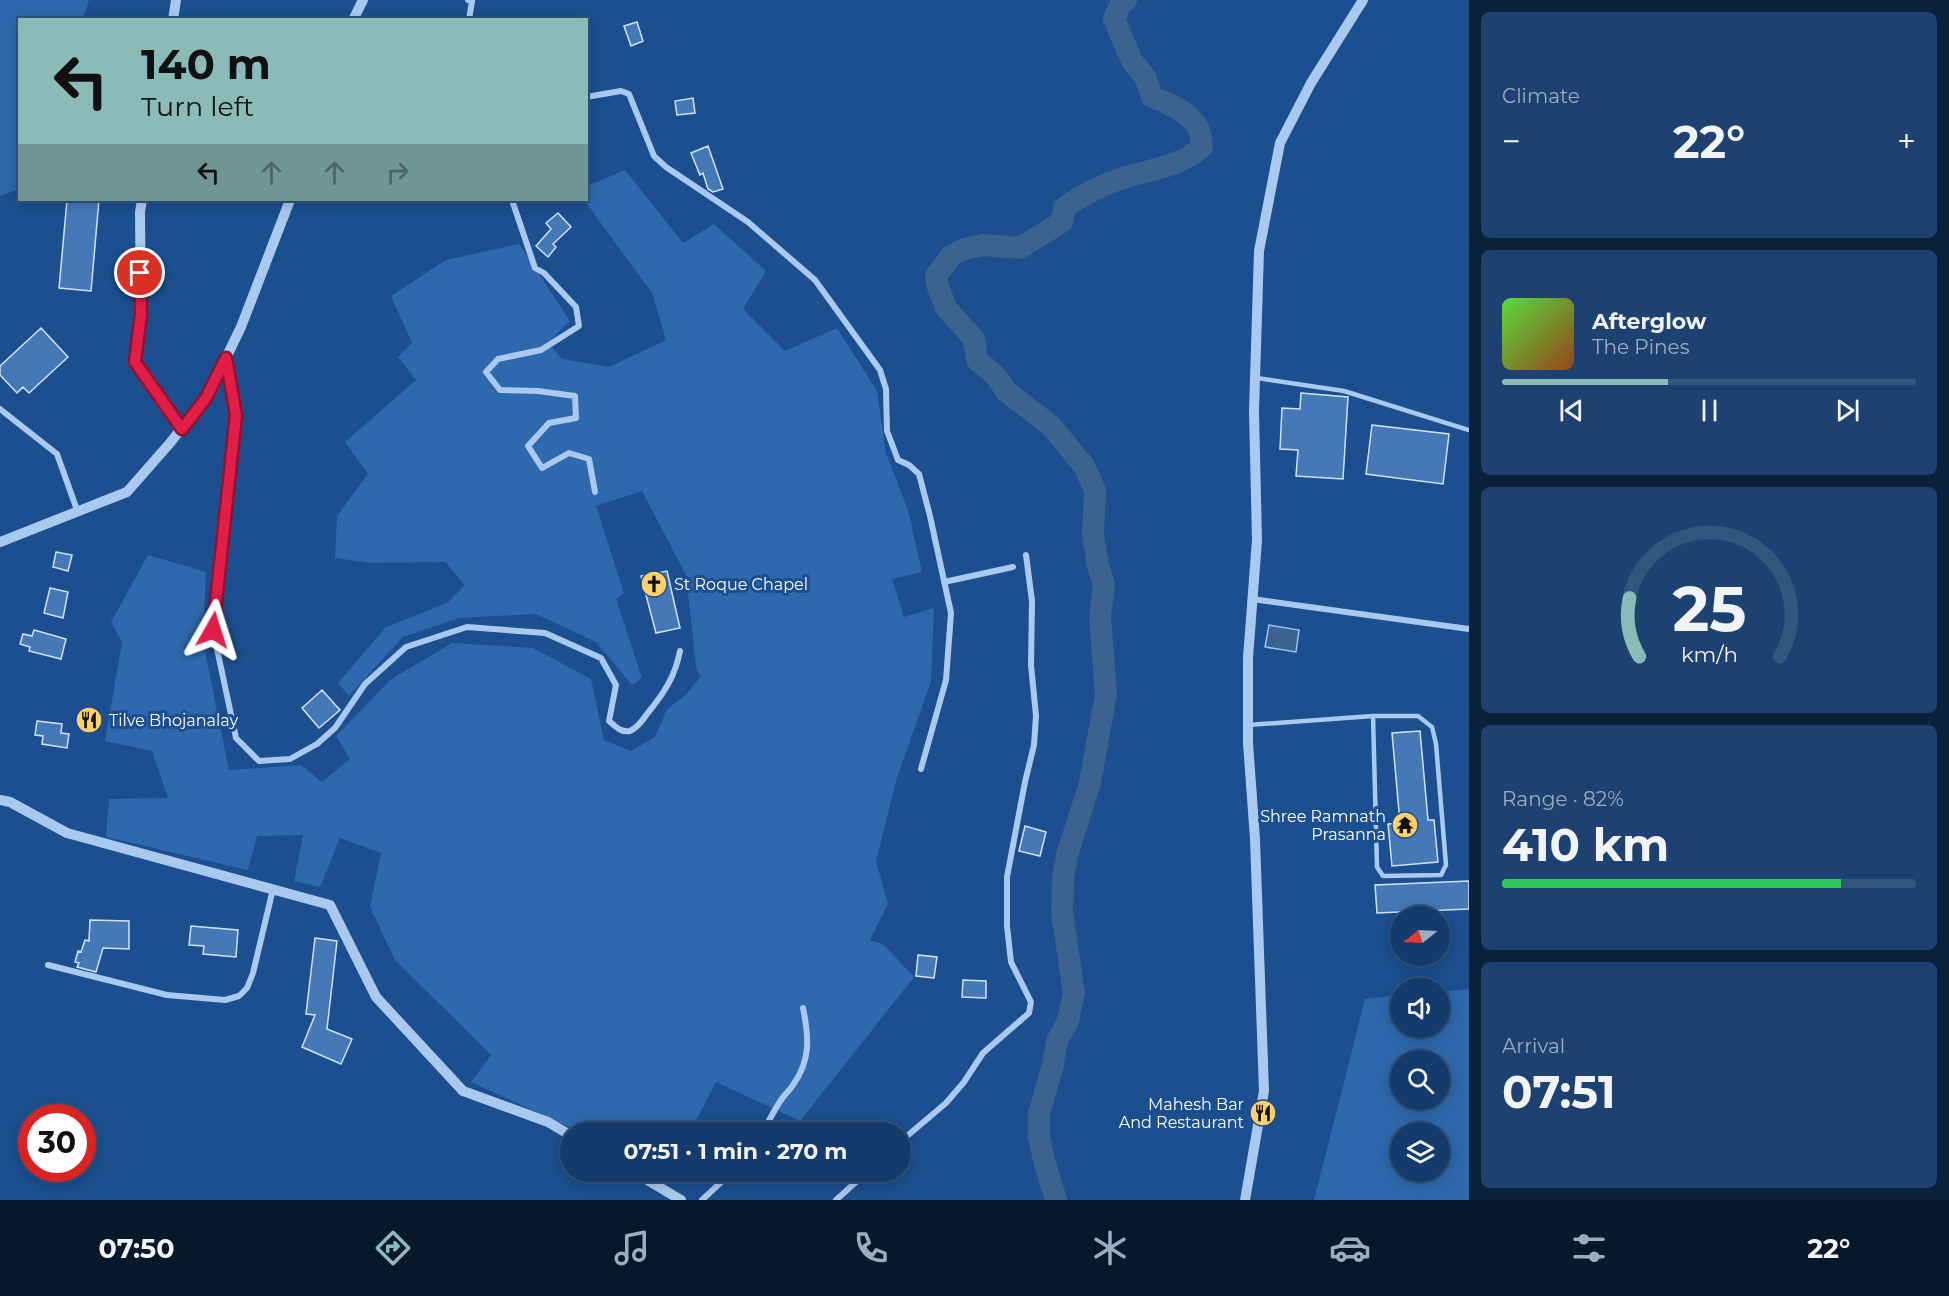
<!DOCTYPE html>
<meta charset="utf-8">
<style>
body{margin:0;font-family:Montserrat,sans-serif;background:#1d4271;color:#f1f3f6;height:100vh;display:flex;flex-direction:column;font-size:22px;white-space:nowrap}
*{box-sizing:border-box;margin:0}
p{font-size:20px;color:#9dadc1}
.icon{flex:none;width:33px;height:33px;fill:none;stroke:currentColor;stroke-width:2;stroke-linecap:round;stroke-linejoin:round}
.map{position:relative;flex:1;overflow:hidden}
.side{display:flex;flex-direction:column;gap:12px;padding:12px;background:#0b203b;width:480px}
.side>*{flex:none}
.guide{position:absolute;left:18px;top:18px;width:570px;height:183px;border-radius:0px;box-shadow:0 3px 15px #0003,0 0 0 2px #33557e;background:#8bbbb9;color:#111;overflow:hidden}
.needle{width:39px;rotate:252deg}
.tools{position:absolute;left:1390px;top:906px;display:grid;gap:12px}
.tools a{display:grid;place-items:center;width:60px;height:60px;border-radius:50%;background:#143b6b;box-shadow:0 3px 15px #0003,0 0 0 2px #33557e;font-size:30px}
.speed{position:absolute;left:18px;top:1104px;display:flex;gap:12px;font-size:30px;font-weight:700;text-align:center}
.speed>*{display:grid;place-content:center;width:78px;height:78px;border-radius:50%;background:#143b6b;box-shadow:0 3px 15px #0003,0 0 0 2px #33557e;line-height:1}
.speed .limit{border:9px solid #d22;background:#fff;color:#111}
.pin{position:absolute;display:grid;place-items:center;width:51px;height:51px;color:#fff;margin:-26px;border:3px solid #fff;border-radius:50%;box-shadow:0 2px 6px #0007}
.me{position:absolute;width:66px;margin:-33px;rotate:6deg;stroke-linejoin:round;filter:drop-shadow(0 0 4px #0008)}
.turn{display:flex;align-items:center;gap:21px;height:126px;padding:0 24px;font-size:27px}
.turn .icon{width:78px;height:78px;stroke-width:2.5}
.turn b{display:block;font-size:42px;line-height:51px}
.lanes{display:flex;align-items:center;height:57px;padding:0 24px;background:#0003;justify-content:center;gap:30px;direction:ltr}
.lanes .off{opacity:.35}
.big{font-size:45px;font-weight:700;line-height:1.1}
.side .card{flex:1;display:flex;flex-direction:column;justify-content:center;gap:9px;min-width:0;padding:0 21px;border-radius:9px;background:#1d4271}
.side .dial{align-items:center;gap:0}
.dial svg{height:156px;overflow:visible;fill:none;stroke:#33557e;stroke-width:7;stroke-linecap:round;text-anchor:middle}
.dial text{fill:#f1f3f6;stroke:none}
.song{display:flex;align-items:center;gap:18px}
.cover{width:72px;height:72px;border-radius:9px;background:linear-gradient(135deg,hsl(110 70% 55%),hsl(20 70% 35%))}
.played{height:6px;border-radius:3px;background:linear-gradient(90deg,#8bbbb9 40%,#33557e 40%)}
.keys{display:flex;justify-content:space-around;direction:ltr}
.heat{display:flex;justify-content:space-between;align-items:center;font-size:33px;direction:ltr}
.charge{height:9px;border-radius:4px;background:linear-gradient(90deg,#34c759 82%,#33557e 0)}
.trip{position:absolute;left:560px;top:1122px;width:351px;height:60px;border-radius:30px;background:#143b6b;box-shadow:0 3px 15px #0003,0 0 0 2px #33557e;font-weight:700;line-height:60px;text-align:center}
.menu{display:flex;height:96px;justify-content:space-around;align-items:center;background:#08182b;color:#9dadc1}
.menu .icon{width:42px;height:42px}
.menu .selected{color:#8bbbb9}
.menu b{font-size:27px;color:#f1f3f6}
main{display:flex;flex:1;min-height:0}
.map>svg:first-child{display:block}
</style>
<main>
<div class="map">
<svg width="1469" height="1200" viewBox="0 0 1469 1200">
<rect width="100%" height="100%" fill="#1b4f8f"/>
<path fill="#2e69ad" fill-rule="evenodd" d="M0 0H89L83 19 20 20 19 189 0 196Z
M625 170 683 243 714 224 766 271 743 309 785 351 837 328 877 391 886 453 908 510 922 572 892 579 904 617 934 608 931 681 896 781 876 861 888 904 870 940 884 945 914 977 800 1121 716 1082 690 1132H580L471 1082 491 1055 395 960 370 907 381 853 340 838 320 887 294 881 303 835 257 836 248 870 106 837 109 799 168 798 152 751 105 741 122 642 111 622 148 555 206 572 203 641 229 770 301 765 322 782 350 759 336 736 390 680 452 643 533 648 591 679 604 740 631 751 655 737 667 709 686 695 700 677 696 666 686 575 642 491 596 506 624 593 616 599 642 678 632 685 596 642 536 614 459 618 403 637 349 696 338 683 386 627 447 603 465 585 445 562 371 563 335 558 337 516 368 474 345 442 416 380 398 357 412 343 391 296 446 260 519 244 570 321 548 343 562 359 609 367 666 340 652 293 584 200H586L587 186Z
M1469 989V1200H1314L1365 999 1401 995V1028H1440V992ZM1401 1060H1440V1100H1401ZM1401 1132H1440V1172H1401Z"/>
<path fill="#3c6290" stroke="#9cc4f0" stroke-width="1.5" d="M1269 625 1299 630 1296 652 1265 647Z"/>
<g fill="none" stroke-linecap="round" stroke-linejoin="round">
<path stroke="#3c6290" stroke-width="22" d="M1056 1200 1044 1160 1039 1136V1114L1053 1065 1057 1041 1068 1021 1074 993 1062 913 1063 878 1067 855 1090 783 1106 694 1100 616 1104 584 1098 566 1093 534 1095 490 1084 466 1051 426 1006 391 996 376 977 360 974 339 946 308 938 287 936 276 952 255 964 249 983 245 1020 248 1062 222 1064 208C1081 196 1097 187 1117 180 1146 170 1179 168 1202 147 1201 141 1201 133 1198 128 1190 112 1168 103 1152 97L1145 77 1132 61 1114 19 1122 1 1126 0"/>
</g>
<path fill="#4478b7" stroke="#cfe3fa" stroke-width="1.5" d="M637 22 643 41 631 46 624 26Z
M693 98 695 113 677 115 675 101Z
M708 146 723 189 713 192 708 189 703 173 700 175 691 153Z
M67 200H99L91 291 59 288Z
M558 213 571 227 553 244 556 247 548 257 536 246 551 229 546 223Z
M41 328 68 357 29 393 23 387 17 393 0 375V366Z
M1301 393 1348 397 1343 479 1296 476 1298 450 1280 449 1282 408 1300 409Z
M1372 425 1449 434 1443 484 1366 474Z
M56 552 72 555 68 571 53 567Z
M667 571 680 628 656 633 641 576Z
M50 588 68 592 63 618 44 613Z
M34 630 66 639 61 659 29 651 30 647 20 644 23 634 32 636Z
M322 690 340 710 319 728 302 708Z
M37 721 62 724 61 733 69 734 67 748 42 744 43 736 35 735Z
M1420 731 1428 820H1434L1438 862 1392 866 1388 824 1400 823 1392 733Z
M1025 826 1046 832 1040 856 1019 851Z
M1469 881V909L1377 913 1375 885Z
M90 920 129 921V949L103 948 96 972 77 967 79 963 75 962 78 951 81 952 85 940 89 941Z
M191 926 238 930 236 957 203 954 204 946 189 945Z
M315 938 337 941 327 1029 352 1039 341 1064 302 1047 315 1015 306 1014Z
M918 955 937 957 934 978 916 976Z
M963 980 986 981V998L962 997Z"/>
<g fill="none" stroke-linecap="round" stroke-linejoin="round">
<path stroke="#a9c9ee" stroke-width="4.5" d="M1257 378 1344 391 1469 430
M1248 725 1373 716H1418L1432 727 1436 744 1446 865 1441 875 1383 876 1377 867 1373 716"/>
<path stroke="#a9c9ee" stroke-width="6" d="M468 0 472 1 469 20
M586 97 621 91 629 94 654 156 666 167 748 222 815 280 880 370 886 389 887 431 898 460 909 465 919 474 930 516 951 613 946 680 921 769
M512 200 535 268 544 273 576 307 579 326 541 350 498 359 486 372 500 390 538 391 575 396 576 418 549 423 528 446 542 468 569 453 589 459 595 492
M226 359 236 415 213 630 236 738 259 761 290 759 317 744 335 728 365 684 406 647 467 627 545 633 601 658 616 685 609 721C615 726 621 733 630 731 637 728 643 720 647 714 664 693 675 677 680 651
M0 409 57 454 77 510
M944 582 1013 567
M1252 599 1469 629
M48 965 167 995 225 1000 239 996 247 988 253 973 273 889
M762 1132C769 1122 774 1110 781 1100 785 1094 790 1090 793 1085 811 1060 809 1037 803 1008
M900 1142 946 1103 964 1082 983 1053 1029 1013 1031 1002 1011 962 1007 926V877L1025 782 1034 745 1036 716 1031 665 1032 601 1026 555
M702 1200 732 1172
M836 1200 867 1172"/>
<path stroke="#a9c9ee" stroke-width="10" d="M173 20 176 0
M353 20 363 0
M142 200 140 212 141 314 135 362 182 429
M0 542 127 492 170 443 206 397 226 358 241 327 290 200
M0 800 10 802 67 833 330 905 376 997 463 1091 548 1122 570 1135
M634 1172 681 1200
M1245 1200 1264 1091 1255 839 1248 743V658L1257 540 1254 411 1259 251 1280 143 1311 83 1363 0"/>
</g>
<g fill="none" stroke-linecap="round" stroke-linejoin="round">
<defs>
<path id="route" d="M140 273 141 314 135 362 182 429 206 398 226 358 236 415 213 630"/>
</defs>
<use href="#route" stroke="#92132f" stroke-width="15"/>
<use href="#route" stroke="#e11d48" stroke-width="10"/>
</g>
<defs>
<symbol id="church-disc" viewBox="-11 -11 22 22"><circle r="9.5" fill="#ffd166" stroke="#1b4f8f"/><path d="M-1.2-6h2.4v3.5h3.3v2.4h-3.3V6h-2.4V-.1h-3.3v-2.4h3.3Z" fill="#111"/></symbol>
<symbol id="restaurant-disc" viewBox="-11 -11 22 22"><circle r="9.5" fill="#ffd166" stroke="#1b4f8f"/><path d="M-5-6h1v4h1v-4h1v4h1v-4h1v5L-1.5 .5V6h-2V.5L-5-1ZM5-6V6H3V1.5H1.5Q1.5-4 5-6Z" fill="#111"/></symbol>
<symbol id="temple-disc" viewBox="-11 -11 22 22"><circle r="9.5" fill="#ffd166" stroke="#1b4f8f"/><path d="M0-6L5-2H3V0L6.5 2.5H4V6H1.5V3h-3V6H-4V2.5H-6.5L-3 0V-2H-5Z" fill="#111"/></symbol>
</defs>
<g fill-rule="evenodd">
<use href="#church-disc" x="639" y="569" width="30" height="30"/>
<use href="#restaurant-disc" x="74" y="705" width="30" height="30"/>
<use href="#temple-disc" x="1390" y="810" width="30" height="30"/>
<use href="#restaurant-disc" x="1248" y="1098" width="30" height="30"/>
</g>
<g text-anchor="middle" dominant-baseline="central" stroke-width="6" stroke-linejoin="round" paint-order="stroke">
<g font-size="16" fill="#fff" stroke="#1b4f8f" text-anchor="start">
<text x="674" y="584">St Roque Chapel</text>
<text x="109" y="720">Tilve Bhojanalay</text>
<text x="1386" y="816" text-anchor="end">Shree Ramnath<tspan x="1386" dy="18">Prasanna</tspan></text>
<text x="1244" y="1104" text-anchor="end">Mahesh Bar<tspan x="1244" dy="18">And Restaurant</tspan></text>
</g>
</g>
</svg>
<div class="tools">
<a><svg class="needle" viewBox="-14 -14 28 28"><path d="M0-13l5 13h-10z" fill="#e53935"/><path d="M0 13l5-13h-10z" fill="#9dadc1"/></svg></a>
<a><svg class="icon" aria-label="sound" viewBox="0 0 24 24"><path d="M4 9h4l5-4v14l-5-4H4zM17 9q2 3 0 6"/></svg></a>
<a><svg class="icon" aria-label="search" viewBox="0 0 24 24"><circle cx="10" cy="10" r="6"/><path d="M15 15l6 6"/></svg></a>
<a><svg class="icon" aria-label="layers" viewBox="0 0 24 24"><path d="M12 4l9 5-9 5-9-5zM3 14l9 5 9-5"/></svg></a>
</div>
<div class="speed"><div class="limit">30</div></div>
<div class="pin" style="left:140px;top:273px;background:#d93025"><svg class="icon" aria-label="arrive" viewBox="0 0 24 24"><path d="M6 21V4h12l-3 4 3 4H6"/></svg></div>
<svg class="me" style="left:213px;top:630px" viewBox="-20 -20 40 40"><path d="M0-17L14 15 0 8-14 15z" fill="#e11d48" stroke="#fff" stroke-width="4"/></svg>
<div class="trip">07:51 · 1 min · 270 m</div>
<div class="guide">
<div class="turn"><svg class="icon" aria-label="left" viewBox="0 0 24 24"><path d="M17 20v-9H6M10 6l-5 5 5 5"/></svg><div><b>140 m</b>Turn left</div></div>
<div class="lanes"><svg class="icon" aria-label="left" viewBox="0 0 24 24"><path d="M17 20v-9H6M10 6l-5 5 5 5"/></svg><svg class="icon off" aria-label="ahead" viewBox="0 0 24 24"><path d="M12 20V5M6 11l6-6 6 6"/></svg><svg class="icon off" aria-label="ahead" viewBox="0 0 24 24"><path d="M12 20V5M6 11l6-6 6 6"/></svg><svg class="icon off" aria-label="right" viewBox="0 0 24 24"><path d="M7 20v-9h11M14 6l5 5-5 5"/></svg></div>
</div>
</div>
<section class="side">
<div class="card"><p>Climate</p>
<div class="heat"><a>−</a><b class="big">22°</b><a>+</a></div>
</div>
<div class="card">
<div class="song"><i class="cover"></i><div><b>Afterglow</b><p>The Pines</p></div></div>
<div class="played"></div>
<div class="keys"><svg class="icon" aria-label="previous" viewBox="0 0 24 24"><path d="M18 5L8 12l10 7zM5 5v14"/></svg><svg class="icon" aria-label="pause" viewBox="0 0 24 24"><path d="M8 5v14M16 5v14"/></svg><svg class="icon" aria-label="next" viewBox="0 0 24 24"><path d="M6 5l10 7-10 7zM19 5v14"/></svg></div>
</div>
<div class="card dial"><svg viewBox="0 0 100 80">
<path d="M14 69A42 42 0 1 1 86 69"/>
<path d="M14 69A42 42 0 0 1 9 39" stroke="#8bbbb9"/>
<text x="50" y="56" font-size="32" font-weight="700">25</text>
<text x="50" y="72" font-size="11">km/h</text>
</svg></div>
<div class="card"><p>Range · 82%</p><b class="big">410 km</b><div class="charge"></div></div>
<div class="card"><p>Arrival</p><b class="big">07:51</b></div>
</section>
</main>
<nav class="menu">
<b>07:50</b>
<svg class="icon selected" aria-label="directions" viewBox="0 0 24 24"><path d="M12 3l9 9-9 9-9-9zM9 14v-3h6M13 9l2 2-2 2"/></svg>
<svg class="icon" aria-label="music" viewBox="0 0 24 24"><path d="M9 18V5l10-2v13"/><circle cx="6" cy="18" r="3"/><circle cx="16" cy="16" r="3"/></svg>
<svg class="icon" aria-label="phone" viewBox="0 0 24 24"><path d="M5 4h4l2 5-3 2q2 4 5 5l2-3 5 2v4C11 20 4 13 5 4z"/></svg>
<svg class="icon" aria-label="climate" viewBox="0 0 24 24"><path d="M12 3v18M4 7l16 10M4 17L20 7"/></svg>
<svg class="icon" aria-label="car" viewBox="0 0 24 24"><path d="M5 17H2v-5l4-1 3-4h7l3 4 3 1v5h-3M9 17h6M6 11h13"/><circle cx="7" cy="17" r="2"/><circle cx="17" cy="17" r="2"/></svg>
<svg class="icon" aria-label="filters" viewBox="0 0 24 24"><path d="M4 7h16M4 17h16"/><circle cx="9" cy="7" r="2"/><circle cx="15" cy="17" r="2"/></svg>
<b>22°</b>
</nav>
